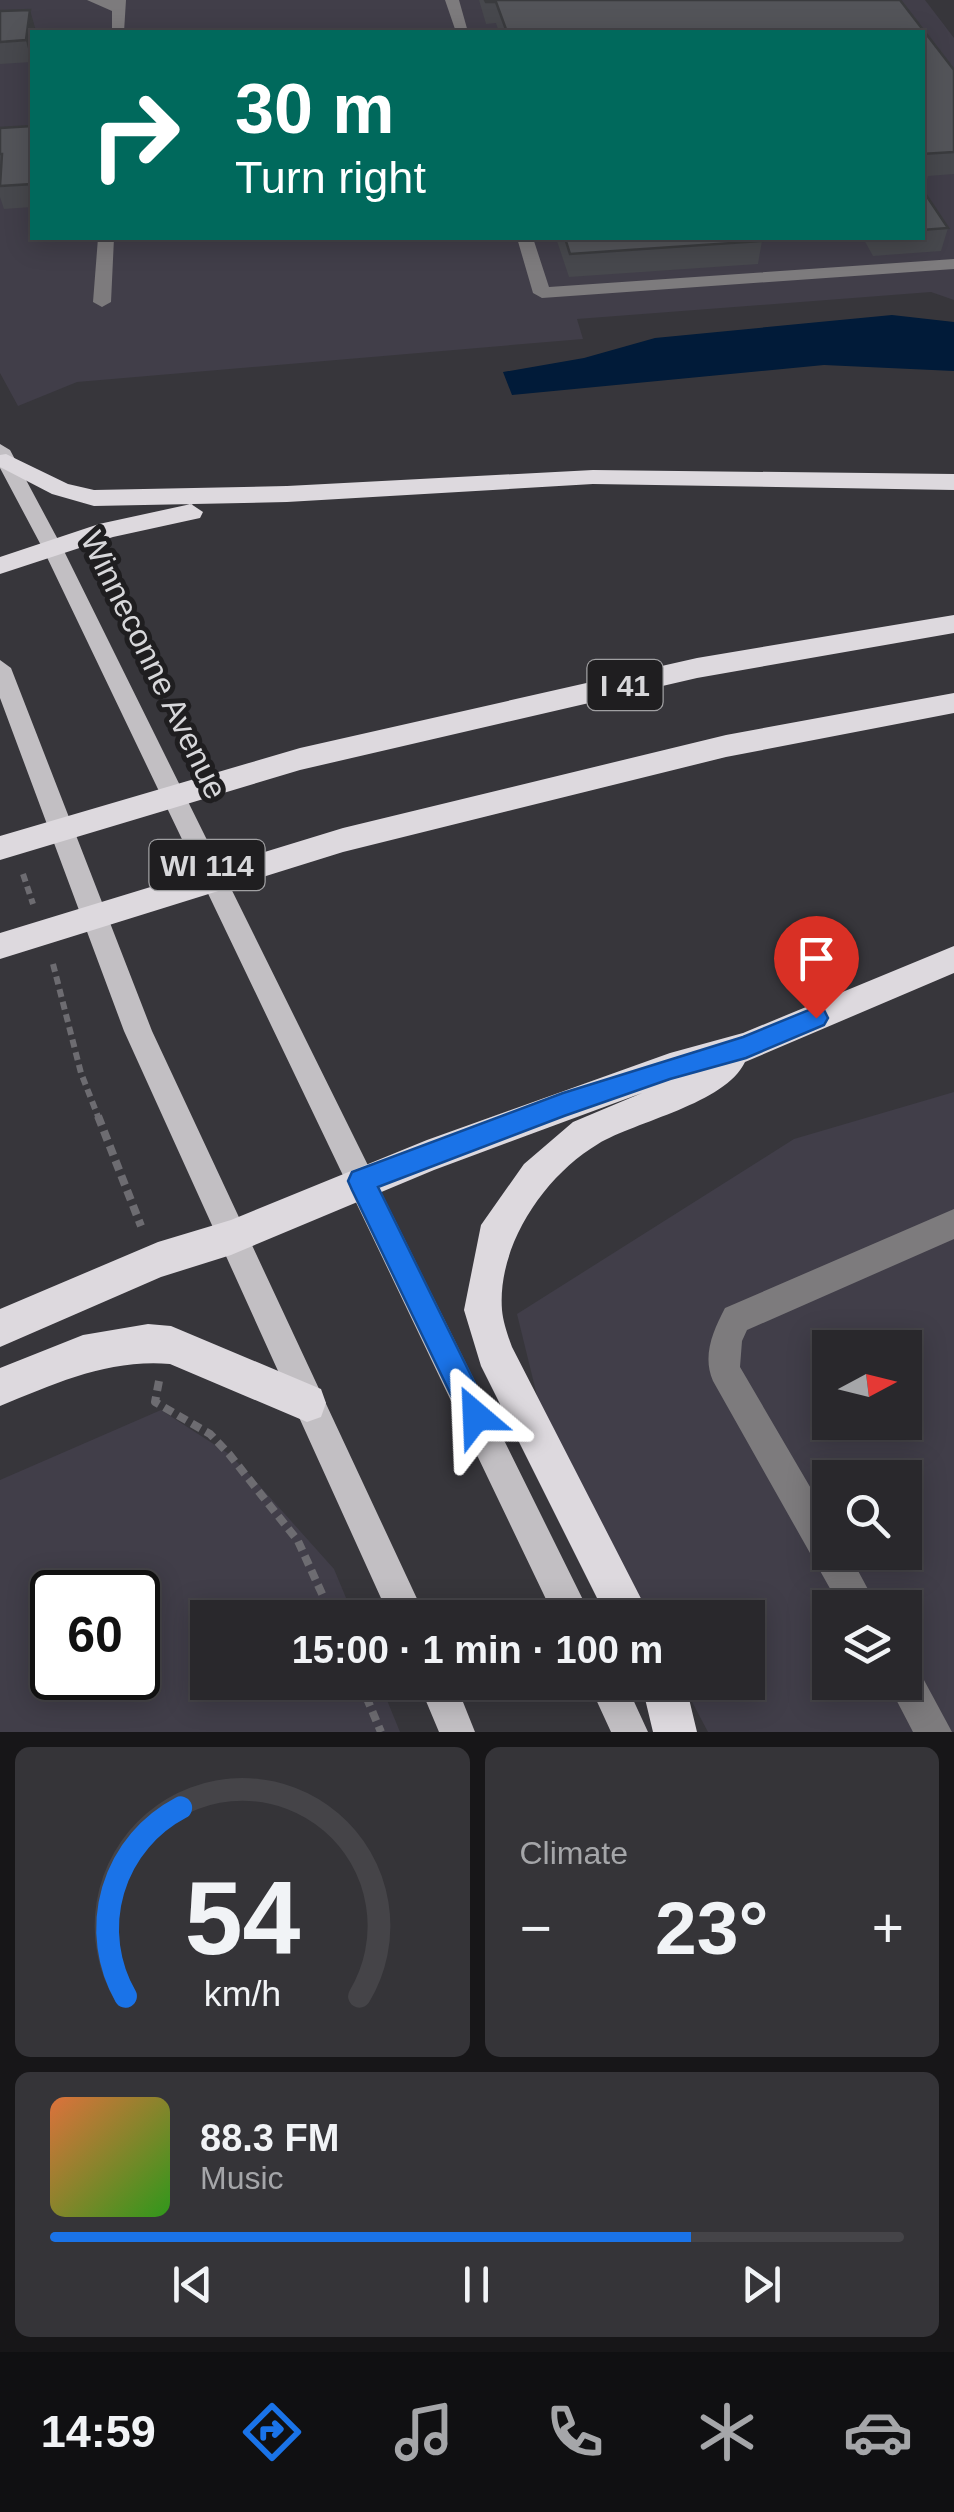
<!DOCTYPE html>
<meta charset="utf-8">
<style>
body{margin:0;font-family:Helvetica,sans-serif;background:#353438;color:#f1f3f6;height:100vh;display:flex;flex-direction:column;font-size:38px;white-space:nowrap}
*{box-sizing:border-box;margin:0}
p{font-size:32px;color:#a5a6a9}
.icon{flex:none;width:55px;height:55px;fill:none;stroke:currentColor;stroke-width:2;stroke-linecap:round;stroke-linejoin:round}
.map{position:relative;height:1732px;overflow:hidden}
.sheet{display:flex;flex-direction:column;gap:15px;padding:15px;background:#171618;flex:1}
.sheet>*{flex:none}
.hud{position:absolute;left:30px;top:30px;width:895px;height:210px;border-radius:0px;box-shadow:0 5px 25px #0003,0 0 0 2px #454448;background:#00695c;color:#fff;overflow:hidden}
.needle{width:65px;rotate:83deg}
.buttons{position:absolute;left:812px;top:1330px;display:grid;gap:20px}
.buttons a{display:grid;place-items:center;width:110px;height:110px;border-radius:0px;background:#29282c;box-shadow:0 5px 25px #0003,0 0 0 2px #454448;font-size:50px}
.speed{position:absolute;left:30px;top:1570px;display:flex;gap:20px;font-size:50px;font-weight:700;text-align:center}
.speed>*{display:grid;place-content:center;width:130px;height:130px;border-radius:50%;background:#29282c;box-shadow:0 5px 25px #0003,0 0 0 2px #454448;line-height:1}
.speed .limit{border:5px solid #111;border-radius:15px;background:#fff;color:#111}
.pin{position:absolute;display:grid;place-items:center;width:85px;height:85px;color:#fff;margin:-102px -42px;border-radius:50% 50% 50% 0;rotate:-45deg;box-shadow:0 0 10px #0007}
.pin .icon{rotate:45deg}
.me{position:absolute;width:110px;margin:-55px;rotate:334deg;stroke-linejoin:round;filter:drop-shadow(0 0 8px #0008)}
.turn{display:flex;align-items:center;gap:35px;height:210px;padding:0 40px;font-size:45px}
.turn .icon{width:130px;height:130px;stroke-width:2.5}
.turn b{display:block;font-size:70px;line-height:85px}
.big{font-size:75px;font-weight:800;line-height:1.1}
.sheet .tile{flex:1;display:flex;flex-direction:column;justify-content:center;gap:15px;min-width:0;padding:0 35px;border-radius:15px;background:#353438}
.sheet .dial{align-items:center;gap:0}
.dial svg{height:260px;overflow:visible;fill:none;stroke:#454448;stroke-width:7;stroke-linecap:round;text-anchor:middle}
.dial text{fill:#f1f3f6;stroke:none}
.song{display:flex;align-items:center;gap:30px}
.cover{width:120px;height:120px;border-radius:15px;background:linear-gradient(135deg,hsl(20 70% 55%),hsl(110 70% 35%))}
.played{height:10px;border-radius:5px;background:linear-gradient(90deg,#1a73e8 75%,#454448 75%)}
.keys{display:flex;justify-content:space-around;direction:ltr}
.heat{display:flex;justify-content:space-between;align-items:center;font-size:55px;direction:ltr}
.sheet .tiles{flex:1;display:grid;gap:15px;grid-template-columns:1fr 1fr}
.tile:last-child{grid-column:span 2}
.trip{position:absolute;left:190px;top:1600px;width:575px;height:100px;border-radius:0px;background:#29282c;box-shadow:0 5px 25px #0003,0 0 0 2px #454448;font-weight:800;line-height:100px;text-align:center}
.dock{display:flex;height:160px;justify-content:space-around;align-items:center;background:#101012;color:#a5a6a9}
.dock .icon{width:70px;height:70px}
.dock .current{color:#1a73e8}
.dock b{font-size:45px;color:#f1f3f6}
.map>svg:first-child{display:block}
</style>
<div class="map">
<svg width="954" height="1732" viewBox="0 0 954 1732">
<rect width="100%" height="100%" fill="#37363b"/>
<path fill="#413e49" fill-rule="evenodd" d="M0 0H925L954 38V300L931 292 577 319 583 339 77 382 18 406 0 373ZM32 32H922V238H32Z
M954 1092V1732H708L682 1683 748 1682V1618L648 1617 541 1412 517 1314 794 1139ZM830 1348H905V1422H830ZM830 1478H905V1552H830ZM830 1608H905V1682H830Z
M161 1410 229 1454 249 1474 334 1569 354 1617 208 1618V1682L380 1683 400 1732H0V1480ZM52 1592H138V1678H52Z"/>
<path fill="#011b39" d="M892 315 954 322V371L824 365 512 395 503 372 584 358 655 338Z"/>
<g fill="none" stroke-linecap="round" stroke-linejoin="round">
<path stroke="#6d6c71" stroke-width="6" stroke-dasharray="8 5" stroke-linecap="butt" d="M23 874 33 904
M53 964 81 1073 99 1119"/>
<path stroke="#6d6c71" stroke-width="8" stroke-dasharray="10 6" stroke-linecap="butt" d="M98 1116 141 1226
M159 1381 155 1402 210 1434 229 1454 298 1541 333 1618
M360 1682 381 1732"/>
<path fill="#7d7b7d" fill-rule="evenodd" d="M87 0H126L124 32H112V11Z
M445 0H459L468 32H456Z
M98 238H114L111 302 102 307 93 302Z
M517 238H533L549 287 954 259V269L542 298 533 293Z
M954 1209V1239L747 1330 742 1341 740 1367 830 1521V1552H848L878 1608H841L713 1381C702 1356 713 1331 725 1308Z
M905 1664 918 1669 952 1732H913L887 1682H905Z"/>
<path fill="#c2bfc3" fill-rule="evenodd" d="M0 444 10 450 63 549 592 1618H555L43 549 0 468Z
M0 660 11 668 152 1031 426 1618H390L124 1031 0 698Z
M418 1682H455L475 1732H439Z
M588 1682H625L648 1732H611Z"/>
<path fill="#ddd9de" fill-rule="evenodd" d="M6 454 68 484 94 490 287 486 593 470 954 474V490L593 484 287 502 94 506 52 494 0 467V455Z
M191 504 203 512 200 518 113 537 0 574V557L99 524Z
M954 615V633L697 678 300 770 0 860V836L300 748 697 658Z
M954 693V713L726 757 343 852 0 959V933L343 828 726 735Z
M954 946V973L745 1062C725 1104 636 1121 598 1144 544 1176 497 1246 502 1310 503 1322 508 1336 512 1347L651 1618H607L481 1366 464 1310 481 1225 524 1164 573 1122 642 1093 434 1170 231 1255 161 1277 0 1347V1309L158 1242 231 1220 427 1140 670 1053 743 1033Z
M148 1324 171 1326 321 1389 326 1403 321 1417 307 1422 170 1364C108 1359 57 1383 0 1406V1368L83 1335Z
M641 1682H685L697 1732H653Z"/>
</g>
<path fill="#47484d" d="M479 0H900L954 70V174L928 176 924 191 948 228 941 251 873 256 863 238H922V32H499L496 23 486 24Z
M0 11 36 31 32 32 31 62 0 64Z
M32 126V207L4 209 0 197V128Z
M556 238H760L762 241 758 264 569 277Z"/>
<path fill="#3a3b3e" d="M30 10 36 31 32 32 31 62 26 40Z"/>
<path fill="#535459" stroke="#3a3b3e" stroke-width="2.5" d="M485 0H900L954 70V152L922 154V32H507L496 2H486Z
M30 10 26 40 0 42V11Z
M32 126V184L0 186 2 154H0V128Z
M922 189 948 228 922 230Z
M565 238H760L762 241 570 254Z"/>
<path fill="#1a73e8" stroke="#114b97" stroke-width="2.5" d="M816 1007 824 1010 828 1018 824 1025 746 1058 670 1079 564 1116 378 1187 491 1416 486 1426 476 1431 466 1426 352 1190 348 1181 352 1172 563 1093 743 1037Z"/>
<g text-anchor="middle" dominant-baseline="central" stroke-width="10" stroke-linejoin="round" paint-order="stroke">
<g fill="#1f1e20" stroke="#a0a0a2" stroke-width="2.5">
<rect x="587.5" y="660" width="75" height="50" rx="8"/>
<rect x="149.5" y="840" width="115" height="50" rx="8"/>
</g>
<g font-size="30" font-weight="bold" fill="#d7d7da">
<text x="625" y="685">I 41</text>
<text x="207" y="865">WI 114</text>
</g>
<g font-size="32" fill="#d7d7da" stroke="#1f1e20">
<text transform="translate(154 665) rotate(64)">Winneconne Avenue</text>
</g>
</g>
</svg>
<div class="buttons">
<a><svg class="needle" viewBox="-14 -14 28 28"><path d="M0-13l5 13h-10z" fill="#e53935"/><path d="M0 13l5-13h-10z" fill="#a5a6a9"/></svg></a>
<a><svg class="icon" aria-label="search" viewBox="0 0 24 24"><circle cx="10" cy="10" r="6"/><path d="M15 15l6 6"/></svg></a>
<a><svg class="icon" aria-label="layers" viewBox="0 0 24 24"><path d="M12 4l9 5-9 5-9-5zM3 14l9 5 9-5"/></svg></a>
</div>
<div class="speed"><div class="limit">60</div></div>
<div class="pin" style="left:816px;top:1018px;background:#d93025"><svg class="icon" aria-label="arrive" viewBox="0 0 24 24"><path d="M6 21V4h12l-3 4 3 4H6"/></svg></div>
<svg class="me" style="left:476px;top:1416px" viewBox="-20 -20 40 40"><path d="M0-17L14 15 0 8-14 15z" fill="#1a73e8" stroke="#fff" stroke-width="4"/></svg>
<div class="trip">15:00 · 1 min · 100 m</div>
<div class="hud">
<div class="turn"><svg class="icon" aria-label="right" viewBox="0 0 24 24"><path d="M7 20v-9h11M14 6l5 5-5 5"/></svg><div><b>30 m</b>Turn right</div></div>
</div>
</div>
<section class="sheet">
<div class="tiles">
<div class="tile dial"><svg viewBox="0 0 100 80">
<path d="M14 69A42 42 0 1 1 86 69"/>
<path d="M14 69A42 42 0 0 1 31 11" stroke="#1a73e8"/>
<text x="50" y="56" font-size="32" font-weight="700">54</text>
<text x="50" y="72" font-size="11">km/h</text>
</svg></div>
<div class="tile"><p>Climate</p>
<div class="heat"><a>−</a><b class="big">23°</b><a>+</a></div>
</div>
<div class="tile">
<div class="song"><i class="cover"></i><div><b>88.3 FM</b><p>Music</p></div></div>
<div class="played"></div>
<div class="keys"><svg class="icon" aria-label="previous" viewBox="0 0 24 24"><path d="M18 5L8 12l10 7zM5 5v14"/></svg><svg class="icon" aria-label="pause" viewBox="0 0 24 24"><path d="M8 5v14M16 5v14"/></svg><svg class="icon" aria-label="next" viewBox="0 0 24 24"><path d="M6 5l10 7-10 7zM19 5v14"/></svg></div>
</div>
</div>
</section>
<nav class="dock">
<b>14:59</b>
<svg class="icon current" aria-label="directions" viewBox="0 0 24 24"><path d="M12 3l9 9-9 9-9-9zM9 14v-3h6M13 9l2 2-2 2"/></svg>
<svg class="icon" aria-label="music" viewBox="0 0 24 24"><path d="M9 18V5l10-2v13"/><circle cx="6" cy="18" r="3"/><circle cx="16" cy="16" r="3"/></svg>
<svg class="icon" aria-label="phone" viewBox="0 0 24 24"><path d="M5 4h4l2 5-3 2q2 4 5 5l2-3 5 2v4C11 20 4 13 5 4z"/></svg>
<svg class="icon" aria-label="climate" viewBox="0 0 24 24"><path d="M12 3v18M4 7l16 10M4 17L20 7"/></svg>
<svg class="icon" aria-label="car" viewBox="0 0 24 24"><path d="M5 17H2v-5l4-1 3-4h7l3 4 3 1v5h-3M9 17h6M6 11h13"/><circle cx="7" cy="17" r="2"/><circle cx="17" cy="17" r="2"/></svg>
</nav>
